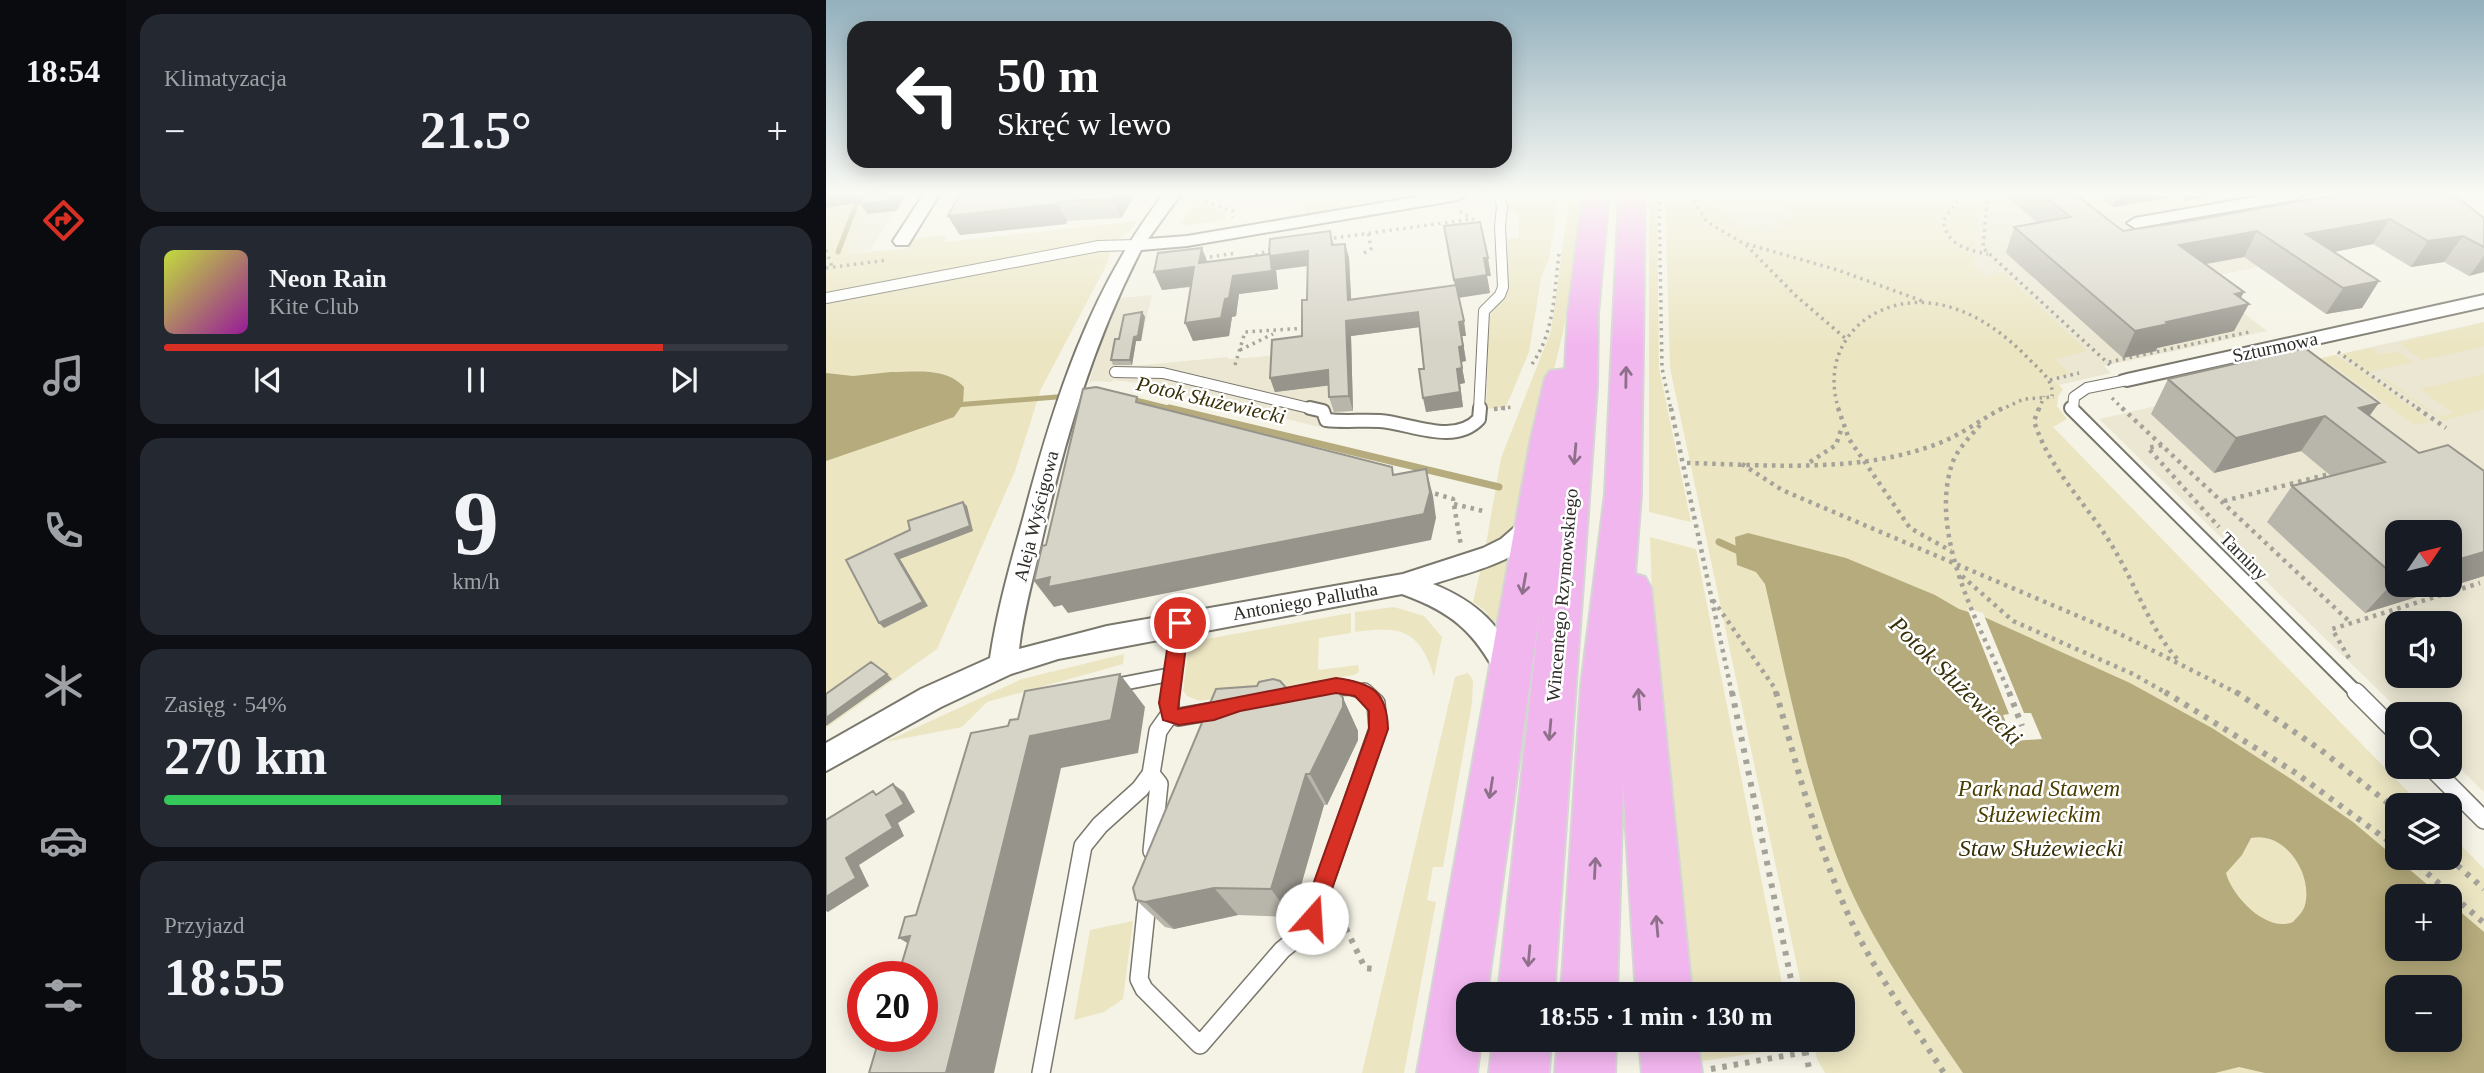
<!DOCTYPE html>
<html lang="pl">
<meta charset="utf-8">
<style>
body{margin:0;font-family:"Times New Roman",serif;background:#242831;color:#f1f3f6;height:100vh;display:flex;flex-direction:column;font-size:26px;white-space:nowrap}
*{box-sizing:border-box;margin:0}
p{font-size:23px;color:#9ea1a6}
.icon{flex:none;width:38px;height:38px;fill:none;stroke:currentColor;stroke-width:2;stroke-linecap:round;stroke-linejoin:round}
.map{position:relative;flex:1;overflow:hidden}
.panel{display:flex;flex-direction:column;gap:14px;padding:14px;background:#0d0f14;width:700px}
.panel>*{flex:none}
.top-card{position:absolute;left:21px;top:21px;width:665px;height:147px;border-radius:21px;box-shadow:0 4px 18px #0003;background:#202124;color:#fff;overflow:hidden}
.needle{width:46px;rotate:55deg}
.tools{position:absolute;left:1559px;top:520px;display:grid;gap:14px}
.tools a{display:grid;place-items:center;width:77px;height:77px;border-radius:14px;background:#171b24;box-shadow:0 4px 18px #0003;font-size:35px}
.speed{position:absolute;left:21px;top:961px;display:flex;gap:14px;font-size:35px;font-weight:700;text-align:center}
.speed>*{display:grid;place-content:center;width:91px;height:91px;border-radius:50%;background:#171b24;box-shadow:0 4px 18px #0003;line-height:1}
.speed .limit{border:10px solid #d22;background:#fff;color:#111}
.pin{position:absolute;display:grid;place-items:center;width:60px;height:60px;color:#fff;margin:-30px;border:4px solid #fff;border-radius:50%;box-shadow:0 2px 7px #0007}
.me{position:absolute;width:77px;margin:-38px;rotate:19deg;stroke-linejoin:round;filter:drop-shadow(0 0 5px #0008)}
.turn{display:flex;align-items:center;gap:24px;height:147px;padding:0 35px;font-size:32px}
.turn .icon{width:91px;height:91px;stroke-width:2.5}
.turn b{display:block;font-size:49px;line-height:60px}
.big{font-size:52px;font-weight:700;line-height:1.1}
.panel .tile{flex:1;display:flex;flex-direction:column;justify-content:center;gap:10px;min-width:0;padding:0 24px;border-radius:21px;background:#242831}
.panel .dial{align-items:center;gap:0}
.dial b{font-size:91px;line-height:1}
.song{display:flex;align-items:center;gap:21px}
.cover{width:84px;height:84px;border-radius:10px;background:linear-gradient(135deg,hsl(70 70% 55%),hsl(300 70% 35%))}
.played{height:7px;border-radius:4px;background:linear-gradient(90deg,#d93025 80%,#363941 80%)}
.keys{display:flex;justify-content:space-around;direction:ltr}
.heat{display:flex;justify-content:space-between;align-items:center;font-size:38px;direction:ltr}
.charge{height:10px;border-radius:5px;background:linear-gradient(90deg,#34c759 54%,#363941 0)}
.trip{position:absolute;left:630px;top:982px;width:399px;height:70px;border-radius:21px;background:#171b24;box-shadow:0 4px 18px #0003;font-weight:700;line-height:70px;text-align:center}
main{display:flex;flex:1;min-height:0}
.dock{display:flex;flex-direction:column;width:126px;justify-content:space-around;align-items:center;background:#090b0e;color:#9ea1a6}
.dock .icon{width:49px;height:49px}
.dock .on{color:#d93025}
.dock b{font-size:32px;color:#f1f3f6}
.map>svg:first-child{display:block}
</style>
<main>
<nav class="dock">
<b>18:54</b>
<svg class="icon on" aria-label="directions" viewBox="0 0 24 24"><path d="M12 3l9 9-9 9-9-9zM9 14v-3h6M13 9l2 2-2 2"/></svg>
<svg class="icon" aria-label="music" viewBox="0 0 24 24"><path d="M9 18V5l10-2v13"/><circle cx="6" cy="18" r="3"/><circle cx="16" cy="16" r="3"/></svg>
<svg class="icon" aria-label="phone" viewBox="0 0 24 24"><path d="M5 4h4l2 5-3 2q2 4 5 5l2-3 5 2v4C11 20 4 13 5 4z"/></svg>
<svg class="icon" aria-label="climate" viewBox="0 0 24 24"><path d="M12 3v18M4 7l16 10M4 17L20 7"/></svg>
<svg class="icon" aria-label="car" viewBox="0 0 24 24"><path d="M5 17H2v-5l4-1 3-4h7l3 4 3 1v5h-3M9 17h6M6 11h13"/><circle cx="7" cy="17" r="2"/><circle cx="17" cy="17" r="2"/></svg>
<svg class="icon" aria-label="filters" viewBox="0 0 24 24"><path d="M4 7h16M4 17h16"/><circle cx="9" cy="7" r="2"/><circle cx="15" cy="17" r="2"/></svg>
</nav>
<section class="panel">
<div class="tile"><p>Klimatyzacja</p>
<div class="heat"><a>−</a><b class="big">21.5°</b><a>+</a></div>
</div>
<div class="tile">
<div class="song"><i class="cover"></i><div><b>Neon Rain</b><p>Kite Club</p></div></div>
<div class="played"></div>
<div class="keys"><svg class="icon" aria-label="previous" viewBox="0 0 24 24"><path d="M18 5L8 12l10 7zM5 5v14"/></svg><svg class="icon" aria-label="pause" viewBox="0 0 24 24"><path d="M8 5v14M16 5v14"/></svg><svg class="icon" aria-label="next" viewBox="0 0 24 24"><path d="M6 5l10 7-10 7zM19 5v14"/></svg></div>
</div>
<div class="tile dial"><b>9</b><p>km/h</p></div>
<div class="tile"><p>Zasięg · 54%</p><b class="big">270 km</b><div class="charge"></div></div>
<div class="tile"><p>Przyjazd</p><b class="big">18:55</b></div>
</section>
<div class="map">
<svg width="1658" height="1073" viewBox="0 0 1658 1073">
<rect width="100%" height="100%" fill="#f5f3e6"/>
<path fill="#ebe7d3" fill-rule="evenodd" d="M42 195H80L44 250 21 253Z
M876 195H946L969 223 925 237Z
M1037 195H1394L1402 200 1296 219 1317 234 1480 257 1374 279 1441 331 1278 366 1285 373 1233 385Z
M326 295 315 341 310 342 306 366 402 357V359L432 357 525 345 527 411 508 414 493 427 312 383 287 380 285 382 268 381 263 384 271 354 294 298Z
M1658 322V792L1624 759V714H1577L1273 419 1507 366 1587 424 1505 356ZM1572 532H1624V584H1572ZM1572 623H1624V676H1572Z"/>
<path fill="#ebe5c2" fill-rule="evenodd" d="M0 195H42L22 253 80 249 86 239 121 235 118 242 311 221 307 228 286 244 282 262 215 389 189 471 111 649 0 728Z
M696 195H733L723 259 715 278 703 352 680 407 660 409 663 317 683 289 681 239 693 238 692 213 681 210 679 199Z
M744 195H756L738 328 712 436 698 516 684 535 659 550 675 458 725 331Z
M823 195H831L833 368 865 522 823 512Z
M842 195H876L917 230 928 228 936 233 959 226 953 220 965 218 946 195H1037L1040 198 1135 195 1116 221C1115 239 1133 249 1148 254L1147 266 1159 277 1178 273 1261 351 1229 359 1244 374 1226 378 1237 389 1232 397 1231 406 1241 419 1227 427 1595 805H1572V858H1624V834L1658 869V1073H999L991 1059 987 1040H1017V994H977L844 368 839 199ZM1572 896H1624V948H1572ZM1572 987H1624V1040H1572Z
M1138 195 1145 196 1156 204 1148 250C1134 249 1123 237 1118 224Z
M539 196V201L524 204 525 209 480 217V205L483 204Z
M370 201 400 211 399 220 354 226Z
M1658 322V346L1596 360 1573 343Z
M1545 348 1553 354 1572 352 1587 362 1542 372 1516 354Z
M1508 355 1537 372 1603 420V423L1587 424 1507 366 1491 370 1480 362Z
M1658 374V409L1617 421 1556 379 1559 378 1613 417 1627 413 1594 389Z
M824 537 870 549 958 994H862L828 652Z
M686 555 677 632 657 609 647 602 655 568Z
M568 607 598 616 616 637 608 677C594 630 575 625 529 632V612Z
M525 613V633L493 638 492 670 532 665 533 672 528 675 374 701 361 696 357 691 363 642Z
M298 654 297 664 161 702 136 727 59 742 196 679Z
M642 673 647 680 646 703 617 867H607L601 900 610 902 578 1073H536L629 677Z
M307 921 297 999 278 1012 248 1020 264 930Z
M867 1040H966L959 1048 951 1050 870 1062Z"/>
<path fill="#b5ab7c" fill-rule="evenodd" d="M65 372C90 372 120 367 138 387L137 404 128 417 0 461V373L27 376Z
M922 533 1020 558 1109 595 1133 609 1158 617 1304 683 1386 728 1465 779 1527 822 1615 896H1572V948H1624V903L1658 932V1073H1439L1413 1067 1389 1073H1137C1096 1013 1041 935 1015 867 979 777 961 679 939 584L930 572 911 565 909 537ZM1425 838C1460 831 1487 875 1479 905 1477 913 1470 918 1467 922 1440 933 1406 896 1400 873L1416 855ZM1572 987H1624V1040H1572Z"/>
<path fill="#f5f3e6" d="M1141 608 1157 613 1198 713H1205L1216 739 1187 741 1177 715 1183 714Z"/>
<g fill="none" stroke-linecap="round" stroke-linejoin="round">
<path stroke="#b5ab7c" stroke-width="5" d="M12 252 34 195
M306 399 350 410
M129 405 243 396"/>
<path stroke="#b5ab7c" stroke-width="7" d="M343 408 673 487
M893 542 915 552"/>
<defs>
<path id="service-far2" d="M0 298 273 246 309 245
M289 372 337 373 491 410
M653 410 658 311 674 295 677 287 674 226 676 207 673 195
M1247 410 1248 397 1261 388 1301 380"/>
<path id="service-far1" d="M484 408 497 411 500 420C518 422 536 420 554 421 584 423 628 446 653 419L654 408
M1245 408 1532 694
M285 686 347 674
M489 689 525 688 541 694
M344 694 354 623"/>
<path id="service" d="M344 692V714L353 717 393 710
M1530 692 1572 734
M1604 766 1658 820
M325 774 333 784 326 851
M322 893 313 979 318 989 374 1045 456 950 477 933 486 918 552 729 550 703 538 692
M215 1073 257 846 274 825 314 789 325 774 332 731 344 714"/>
<path id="minor" d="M97 195H113L82 245H70L67 241Z
M337 195H354L322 239 361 236 602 195H640L632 200 361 246 315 250C267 343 238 441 215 544 207 578 197 613 193 649L281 626 577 574 657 548 675 539 699 518 708 515 717 518 720 524C698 562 645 571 607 584 654 603 674 626 697 671L693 679 683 683 673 679C649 632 626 612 576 594L232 659 185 674 115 707 0 771V743L95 689 164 658C171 611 184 565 197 519 227 404 263 290 337 195Z
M1440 195H1477L1469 200 1309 228 1301 223 1309 218Z
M1658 295V307L1301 386 1294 384 1291 380 1294 376 1301 374Z"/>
<path id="primary" d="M757 195H783L772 313 771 386 728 994H672L714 608 661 994H642V1040H655L651 1073H591L704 443 719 378 724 371 739 369 742 313Z
M793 195H819L815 494 809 574 819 577 825 588 866 994H810L797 782 791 994H735L755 686 779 494Z
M667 1040H725L723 1073H663Z
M732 1040H790L789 1073H729Z
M813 1040H871L876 1073H816Z"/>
</defs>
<use href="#service-far2" stroke="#7a786d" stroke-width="12"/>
<use href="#service-far1" stroke="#7a786d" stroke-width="16"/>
<use href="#service" stroke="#7a786d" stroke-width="20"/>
<use href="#minor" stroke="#7a786d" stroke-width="4"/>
<use href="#primary" stroke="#d5d5d4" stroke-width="4"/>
<path stroke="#a4a299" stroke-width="3.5" stroke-dasharray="2.5 4.5" stroke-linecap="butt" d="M833 195 836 368 845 410
M864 195 881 222 917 243 1012 270 1099 302
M1136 195 1117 221C1121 245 1141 250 1162 254
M1158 195 1161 200 1157 248 1284 365
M366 197 407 211V218
M634 211 656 225
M501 239 646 219
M920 245 969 295 1019 338
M0 250 6 267
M538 253 545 249 542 230
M377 258 410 253
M423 258 448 248
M0 268 62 260
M414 350 447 334
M1512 352 1594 410
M1283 362 1423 332
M706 364C729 332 728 291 733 254L731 250
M409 365 419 332 481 328
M1224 380 1253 373
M1286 398 1298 410
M668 409 687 407
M1013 410C991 344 1046 293 1111 304 1149 311 1179 334 1205 361 1215 371 1228 381 1226 396
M1174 410 1198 399 1228 397
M1213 410 1218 396"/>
<path stroke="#a4a299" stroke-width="4.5" stroke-dasharray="3.5 5" stroke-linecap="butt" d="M845 408 906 694
M1012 408 1023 439 1084 528 1125 551
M1213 408 1208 421C1224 472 1262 504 1288 549 1311 587 1323 628 1353 661
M1296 408 1525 623
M1591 408 1620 428
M668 409 679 408
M1154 425C1144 437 1131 449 1126 464 1102 537 1155 629 1184 694
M1336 445 1322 448 1393 527
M984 462 1010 445 1016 427
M861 463C945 465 1037 474 1116 442 1138 433 1157 418 1177 408
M916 464 956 490 1292 633 1413 694
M601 491 627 499 635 546
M1398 501 1503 474
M628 504 657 511
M1136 576 1187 621 1307 674 1342 694
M887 600 948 687 950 694
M1523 658 1506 629 1654 583"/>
<path stroke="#a4a299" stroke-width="6" stroke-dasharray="4.5 7" stroke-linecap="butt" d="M906 692 968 994
M950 692C971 766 990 842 1021 912 1046 969 1085 1021 1118 1073
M1183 692 1196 726
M1339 692 1470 773 1572 848
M1410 692 1495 750 1572 811
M1584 858 1658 923
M1623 858 1658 889
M505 914 514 916 539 968 548 969
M977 1040 984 1073
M885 1069 980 1052"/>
<use href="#service-far2" stroke="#fff" stroke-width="10"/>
<use href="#service-far1" stroke="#fff" stroke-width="12"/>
<use href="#service" stroke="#fff" stroke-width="17"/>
<use href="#minor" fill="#fff" fill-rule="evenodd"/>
<use href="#primary" fill="#f2b6ef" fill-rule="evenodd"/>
</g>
<path fill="#b8b5ab" d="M133 195H309L295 218 241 221 240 224 134 235 122 216Z
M1178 195H1250L1297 231 1370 220 1658 218V255L1656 257 1658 255 1643 276 1618 262 1585 267 1547 244 1508 252 1553 281 1536 308 1500 314 1418 257 1379 264 1418 292 1414 298 1408 331 1331 348 1330 351 1297 358 1180 253 1188 227 1212 223Z
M1271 195H1390L1359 201 1352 196 1287 207Z
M618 226 665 276H661L664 293 633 297 640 336H636L640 361 635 362 639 383 634 384 637 407 600 412 598 369 593 327 525 336 527 411 508 412 503 397V385L449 392 444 378 476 336 481 300 482 266 450 270 452 289 413 294 410 316 406 317 403 336 367 341 365 287 336 290 328 272 381 262 443 254 504 231 508 245 519 244 523 258 525 300 629 286Z
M316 312 319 317 315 341H310L306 365H287L285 360 293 339Z
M1342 379 1543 416 1658 576 1539 613 1441 522 1466 486 1505 476 1475 451 1388 473 1325 414Z
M463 691 517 698 532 731V740L501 805H498L466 917 412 915 348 929 339 927 310 900Z"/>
<path fill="#96948b" d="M8 195H42L46 201 0 208V196Z
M67 195H79L70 211 41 214 34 204Z
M288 195H309L295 218 286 198Z
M410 195H430L411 197Z
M1304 195H1353L1352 196 1287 207 1291 197Z
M1362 195H1390L1359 201Z
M231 202 241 221 240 224 134 235 122 216Z
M1564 219 1547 244 1473 259 1480 234Z
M1431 231 1418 257 1341 271 1353 245Z
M1637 236 1618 262 1585 267 1602 241Z
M519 244 523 258 526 315 522 300Z
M376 248 383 266 373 263Z
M482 251 486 265 450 270 452 289 413 294 410 316 406 317 403 336 367 341 359 323 399 299 407 276 443 257Z
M1658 255V272L1643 276Z
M658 258H662L665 276H661L664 293 632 298 628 280Z
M368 267 376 285 336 290 328 272Z
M1553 281 1536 308 1500 314 1517 288Z
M1418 292 1410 307 1423 304 1408 331 1331 348 1330 351 1297 358 1309 331 1409 294Z
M316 312 319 317 315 341H310L306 365 304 360 308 337Z
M592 312 595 327 525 336 527 411 523 396 520 321Z
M638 321 640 336H636L640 361 635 362 639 383 634 384 637 407 600 412 597 398 631 369 633 322Z
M502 370 507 385 449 392 444 378Z
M1553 403 1527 438 1533 408Z
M1499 416 1475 451 1388 473 1410 438Z
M600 469 607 496 610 518 605 540 242 613 236 605 228 607 208 581Z
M137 502 141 506 147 531 74 559 102 606 58 628 53 623 69 554Z
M1658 552V576L1539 613 1571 578 1572 584H1624V562Z
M61 674 66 679 0 726V718Z
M294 674 319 707 312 753 235 768 168 1073H120L204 736Z
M517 698 532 731V740L501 805 484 774Z
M480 774 498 805 466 917 445 889Z
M67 784 78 792 89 812 72 823 78 836 33 865 43 886 2 912 0 911V897L20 858 60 815Z
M388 888 412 915 348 929 319 902Z
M84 936 116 964 73 938Z"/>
<path fill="#d6d3c7" stroke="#96948b" stroke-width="2" d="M37 195H67L63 201 34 204Z
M133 195H288L286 198 231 202 230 204 122 216Z
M1217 195H1250L1297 231 1370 220 1508 195H1628L1658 218V247L1637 236 1602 241 1564 219 1480 234 1553 281 1517 288 1431 231 1353 245 1418 292 1409 294 1423 304 1340 322 1342 324 1309 331 1188 227 1245 217Z
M1288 195H1304L1291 197Z
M654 222 662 258H658L661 275 628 280 618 226Z
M504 231 506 245 519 244 522 300 630 285 638 321 633 322 637 346 633 347 636 368 631 369 634 392 597 398 593 369H598L592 312 520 321 523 396 503 397 502 370 444 378 446 340 476 336V300H481L482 251 444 256V254H443L444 239Z
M376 248 373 263 444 254 446 271 407 276 403 298 399 299 395 318 359 323 368 267 328 272 332 253Z
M316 312 312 336 308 337 304 360H285L289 339H293L298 315Z
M1479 348 1553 403 1533 408 1593 453 1622 445 1658 471V552L1624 562V532H1572L1571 578 1466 486 1559 462 1499 416 1410 438 1342 379Z
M270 387 311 397 310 402 566 467 567 475 600 469 604 492 598 514 222 587 224 577 208 581 216 546 220 545 257 389Z
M137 502 144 526 69 554 97 602 53 623 20 560 84 530 82 521Z
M45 662 61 674 0 718V694Z
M294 674 285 720 204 736 120 1073H43L54 1036H96V976H72L84 936 73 938 79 917 90 915 145 733 182 726 184 720 192 719 199 691Z
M447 679 454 681 463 691 500 685 509 688 517 698V707L484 774H480L445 889 388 888 319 902 310 900 307 888 390 689 431 686 433 682Z
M67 784 78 804 60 815 67 828 20 858 30 878 0 897V820L47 791 50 795Z"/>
<defs><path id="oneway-shaft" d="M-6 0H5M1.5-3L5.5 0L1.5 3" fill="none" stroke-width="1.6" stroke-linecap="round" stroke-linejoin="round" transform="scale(1.75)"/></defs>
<g stroke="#8f708b">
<use href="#oneway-shaft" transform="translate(800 377) rotate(-89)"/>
<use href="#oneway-shaft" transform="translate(749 454) rotate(95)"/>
<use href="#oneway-shaft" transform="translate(698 584) rotate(100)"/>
<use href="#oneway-shaft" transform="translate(813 699) rotate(-94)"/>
<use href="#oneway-shaft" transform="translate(724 730) rotate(95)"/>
<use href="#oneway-shaft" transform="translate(665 788) rotate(99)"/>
<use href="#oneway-shaft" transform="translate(769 868) rotate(-87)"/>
<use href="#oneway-shaft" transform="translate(831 926) rotate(-95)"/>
<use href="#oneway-shaft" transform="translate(703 956) rotate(95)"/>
</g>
<linearGradient id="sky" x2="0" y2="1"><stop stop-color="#93b0bd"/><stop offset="0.56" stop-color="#fafaf4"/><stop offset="1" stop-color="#fafaf4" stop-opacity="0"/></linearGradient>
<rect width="1658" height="346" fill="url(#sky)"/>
<path fill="#d93025" stroke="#8d1f18" stroke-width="2" d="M354 616 360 618 363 623 352 709 510 678C546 683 561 691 562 729L493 926 486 929 478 926 475 918 543 729V711L529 696 510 693 414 711 388 720 353 725 337 720 333 703 345 623 348 618Z"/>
<g text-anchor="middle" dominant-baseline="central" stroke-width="5" stroke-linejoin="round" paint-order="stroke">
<g font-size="19" fill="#2c2b27" stroke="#fff">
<text transform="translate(1449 347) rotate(-12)">Szturmowa</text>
<text transform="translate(210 516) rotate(-76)">Aleja Wyścigowa</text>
<text transform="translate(1418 556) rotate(45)">Tarniny</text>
<text transform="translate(736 595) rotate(-85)">Wincentego Rzymowskiego</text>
<text transform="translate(479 601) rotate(-10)">Antoniego Pallutha</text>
</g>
<g font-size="21" font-style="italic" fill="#383008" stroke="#fff">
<text transform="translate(385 400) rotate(13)">Potok Służewiecki</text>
</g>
<g font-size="23" font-style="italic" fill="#4a3f00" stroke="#fff">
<text x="1213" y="788">Park nad Stawem<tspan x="1213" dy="26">Służewieckim</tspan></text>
</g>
<g font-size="24" font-style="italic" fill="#383008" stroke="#fff">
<text transform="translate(1130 681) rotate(44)">Potok Służewiecki</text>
<text x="1215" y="848">Staw Służewiecki</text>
</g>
</g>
</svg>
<div class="tools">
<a><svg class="needle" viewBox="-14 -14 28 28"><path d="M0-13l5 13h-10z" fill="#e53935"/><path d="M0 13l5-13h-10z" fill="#9ea1a6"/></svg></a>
<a><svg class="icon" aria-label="sound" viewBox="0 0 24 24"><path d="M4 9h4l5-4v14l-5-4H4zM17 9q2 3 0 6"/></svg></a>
<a><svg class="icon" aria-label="search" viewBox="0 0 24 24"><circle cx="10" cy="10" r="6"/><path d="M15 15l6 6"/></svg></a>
<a><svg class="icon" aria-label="layers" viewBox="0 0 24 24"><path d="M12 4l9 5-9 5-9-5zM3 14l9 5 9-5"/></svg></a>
<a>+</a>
<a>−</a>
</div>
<div class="speed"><div class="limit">20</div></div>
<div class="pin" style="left:354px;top:623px;background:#d93025"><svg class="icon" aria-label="arrive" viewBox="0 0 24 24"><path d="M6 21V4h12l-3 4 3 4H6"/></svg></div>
<svg class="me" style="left:486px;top:918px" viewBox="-20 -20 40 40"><circle r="19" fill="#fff"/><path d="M0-13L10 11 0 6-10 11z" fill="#d93025"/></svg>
<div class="trip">18:55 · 1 min · 130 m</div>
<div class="top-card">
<div class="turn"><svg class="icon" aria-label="left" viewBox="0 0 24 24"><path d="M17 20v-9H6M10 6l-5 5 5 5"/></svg><div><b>50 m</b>Skręć w lewo</div></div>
</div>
</div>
</main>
